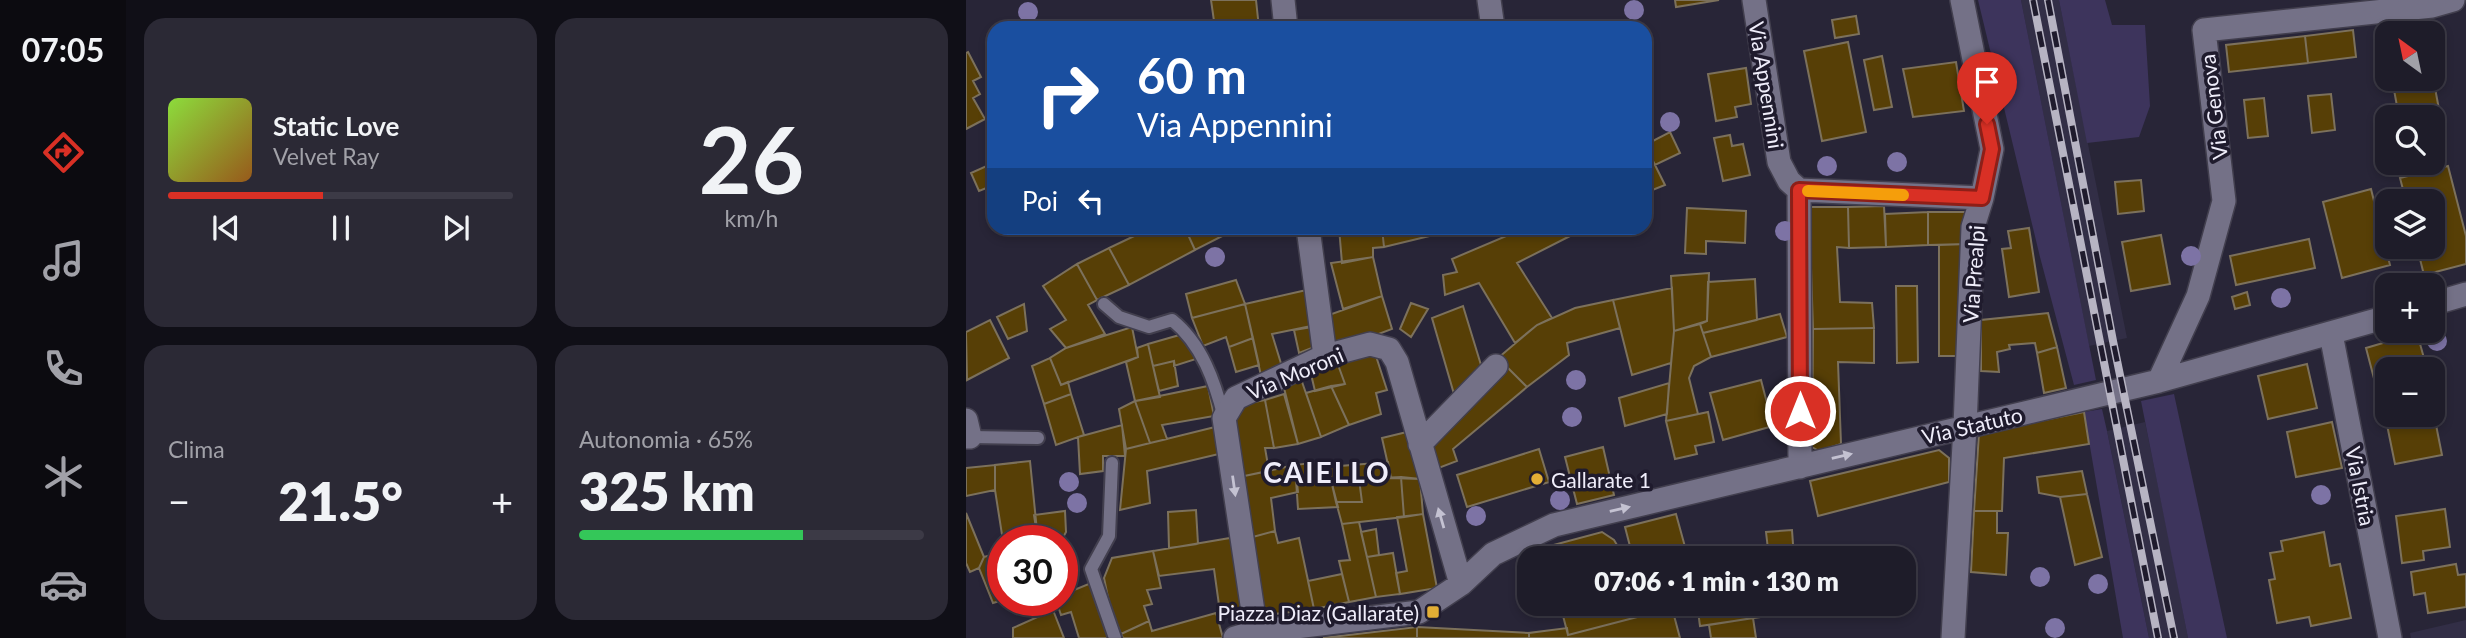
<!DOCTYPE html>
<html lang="it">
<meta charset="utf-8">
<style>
body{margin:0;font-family:Lato,sans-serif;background:#2b2935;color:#f1f3f6;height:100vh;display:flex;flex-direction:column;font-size:26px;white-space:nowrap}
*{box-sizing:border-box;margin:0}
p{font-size:23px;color:#a1a1a8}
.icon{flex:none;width:38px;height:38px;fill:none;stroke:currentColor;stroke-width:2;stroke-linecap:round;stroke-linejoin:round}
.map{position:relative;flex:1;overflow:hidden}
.panel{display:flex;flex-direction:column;gap:18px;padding:18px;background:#100f17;width:840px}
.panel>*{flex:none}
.guide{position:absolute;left:21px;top:21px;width:665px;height:214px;border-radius:21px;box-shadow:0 4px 10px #0003,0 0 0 2px #3c3a46;background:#1a4fa0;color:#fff;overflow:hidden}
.needle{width:46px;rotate:327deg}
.tools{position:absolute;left:1409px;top:21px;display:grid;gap:14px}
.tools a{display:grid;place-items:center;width:70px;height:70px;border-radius:14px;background:#1e1c29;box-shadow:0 4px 10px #0003,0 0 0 2px #3c3a46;font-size:35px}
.speed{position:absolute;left:21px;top:525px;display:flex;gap:14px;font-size:35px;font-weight:700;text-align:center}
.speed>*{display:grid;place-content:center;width:91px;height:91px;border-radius:50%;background:#1e1c29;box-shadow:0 4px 10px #0003,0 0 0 2px #3c3a46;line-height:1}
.speed .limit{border:10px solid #d22;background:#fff;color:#111}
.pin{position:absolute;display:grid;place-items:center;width:60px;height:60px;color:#fff;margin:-72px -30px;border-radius:50% 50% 50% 0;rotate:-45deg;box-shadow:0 0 7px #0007}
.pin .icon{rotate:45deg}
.me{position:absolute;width:77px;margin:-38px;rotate:0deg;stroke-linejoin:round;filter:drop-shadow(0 0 5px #0008)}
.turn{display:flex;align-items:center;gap:24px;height:147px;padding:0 35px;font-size:32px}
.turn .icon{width:91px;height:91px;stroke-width:2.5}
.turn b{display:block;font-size:49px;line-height:60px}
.then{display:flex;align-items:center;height:66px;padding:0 35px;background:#0003;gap:14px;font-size:26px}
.big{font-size:52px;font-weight:800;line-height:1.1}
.panel .card{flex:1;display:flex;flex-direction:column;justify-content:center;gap:10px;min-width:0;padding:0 24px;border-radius:21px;background:#2b2935}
.panel .dial{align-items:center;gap:0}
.dial b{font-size:91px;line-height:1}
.song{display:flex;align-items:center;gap:21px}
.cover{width:84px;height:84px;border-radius:10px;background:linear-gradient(135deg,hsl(90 70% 55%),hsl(30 70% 35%))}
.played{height:7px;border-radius:4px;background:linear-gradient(90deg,#d93025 45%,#3c3a46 45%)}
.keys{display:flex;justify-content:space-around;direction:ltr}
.heat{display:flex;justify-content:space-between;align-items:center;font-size:38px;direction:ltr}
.charge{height:10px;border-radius:5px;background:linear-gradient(90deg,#34c759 65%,#3c3a46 0)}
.panel .tiles{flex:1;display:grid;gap:18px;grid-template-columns:repeat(2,1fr)}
.trip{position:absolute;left:551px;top:546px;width:399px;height:70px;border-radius:21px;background:#1e1c29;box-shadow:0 4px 10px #0003,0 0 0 2px #3c3a46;font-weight:800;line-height:70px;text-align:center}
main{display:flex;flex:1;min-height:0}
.menu{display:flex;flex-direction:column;width:126px;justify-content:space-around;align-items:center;background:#0c0b10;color:#a1a1a8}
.menu .icon{width:49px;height:49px}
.menu .on{color:#d93025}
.menu b{font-size:32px;color:#f1f3f6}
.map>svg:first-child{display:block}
</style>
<main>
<nav class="menu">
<b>07:05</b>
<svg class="icon on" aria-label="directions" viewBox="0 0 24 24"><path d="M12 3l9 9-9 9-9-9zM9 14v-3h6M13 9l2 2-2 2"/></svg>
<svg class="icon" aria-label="music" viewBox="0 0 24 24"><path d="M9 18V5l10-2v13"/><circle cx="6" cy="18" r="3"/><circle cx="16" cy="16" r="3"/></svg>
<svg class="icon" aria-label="phone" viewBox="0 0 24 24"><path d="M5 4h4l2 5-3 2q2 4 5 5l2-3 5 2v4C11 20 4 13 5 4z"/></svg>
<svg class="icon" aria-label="climate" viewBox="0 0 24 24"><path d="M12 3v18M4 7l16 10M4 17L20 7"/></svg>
<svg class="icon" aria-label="car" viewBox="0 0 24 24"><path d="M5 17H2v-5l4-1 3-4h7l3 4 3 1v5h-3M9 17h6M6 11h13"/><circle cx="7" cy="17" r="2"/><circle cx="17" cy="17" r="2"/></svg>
</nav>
<section class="panel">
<div class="tiles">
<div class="card">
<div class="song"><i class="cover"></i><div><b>Static Love</b><p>Velvet Ray</p></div></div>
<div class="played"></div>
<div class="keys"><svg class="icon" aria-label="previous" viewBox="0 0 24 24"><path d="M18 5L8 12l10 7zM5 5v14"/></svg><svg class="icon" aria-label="pause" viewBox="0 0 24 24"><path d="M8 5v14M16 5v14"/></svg><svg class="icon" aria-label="next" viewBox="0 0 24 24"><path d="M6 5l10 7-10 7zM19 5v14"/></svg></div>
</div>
<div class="card dial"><b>26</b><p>km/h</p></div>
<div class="card"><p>Clima</p>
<div class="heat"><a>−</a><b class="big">21.5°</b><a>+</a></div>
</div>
<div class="card"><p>Autonomia · 65%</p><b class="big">325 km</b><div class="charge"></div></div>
</div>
</section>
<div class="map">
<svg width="1500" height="638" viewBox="0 0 1500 638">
<rect width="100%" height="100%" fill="#282537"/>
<path fill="#322e46" d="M1055 0H1093L1161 338 1123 346Z
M1179 422 1206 554 1222 638H1183L1141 431Z
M1500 620V638H1445L1444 633Z"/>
<path fill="#3d345c" d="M1012 0H1055L1130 380 1108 385 1074 257Z
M1093 0H1139L1146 25H1179L1184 106 1173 137 1121 143Z
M1208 394 1261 638H1222L1175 401Z
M1136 409 1141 431 1183 638H1157L1118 412Z"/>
<path fill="#573f06" stroke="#7c715c" stroke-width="2" d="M245 0H290L293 28H249Z
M709 0H753L710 7Z
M890 16 893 34 869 38 866 20Z
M1387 30 1390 57 1342 63 1339 36Z
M1339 36 1342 63 1263 72 1260 45Z
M882 42 900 132 856 141 838 51Z
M2 52 15 77 7 81 14 94 7 98 19 119 0 129V53Z
M916 56 926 107 908 110 898 60Z
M990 62 998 111 947 117 937 69Z
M780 68 785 104 769 107 771 117 750 121 742 74Z
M1466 72 1478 136 1466 138V117H1433L1426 79H1466Z
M1365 94 1369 130 1346 133 1342 96Z
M1298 98 1302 136 1282 138 1278 100Z
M704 132 714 153 689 165 679 145Z
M764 135 766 146 777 144 784 175 757 181 748 138Z
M681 149 699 185 679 193V150Z
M25 164 28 171V185L13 191 5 173Z
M1482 166 1500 236V264L1458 275 1451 247H1466V201H1440L1434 178Z
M1175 180 1178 211 1152 214 1149 182Z
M1405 189 1424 265 1376 278 1357 202Z
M918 206 920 247 883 248 882 207Z
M843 207H882L883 248 871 247 874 302 906 303 908 328 847 329Z
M721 208 780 211 779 243 740 241V254L719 253Z
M962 212V245L920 247 919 214Z
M962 212H1001V244L962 245Z
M185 228H219L229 250 163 285 143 248Z
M219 228H272L229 250Z
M373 228H416L418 247 407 248V257L376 263Z
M416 228H475L476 233 418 247Z
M559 228H607L610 233 551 263 586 318 571 325 549 343 513 283 479 295 477 275 491 272 486 259Z
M1063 228 1073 292 1043 297 1036 249 1045 248 1042 231Z
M1195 235 1204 284 1165 291 1156 242Z
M1343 239 1349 268 1270 285 1264 256Z
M1001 244 998 356H973V245Z
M143 248 163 285 131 300 111 264Z
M407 257 416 296 377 309 365 263Z
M111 264 131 300 122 305 139 334 100 348 84 329 100 320 77 286Z
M743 273 741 321 708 331 705 276Z
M789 279 791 320 737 333 734 324 741 321 742 282Z
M270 280 279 304 226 318 220 294Z
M930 286H951L952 362 931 363Z
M706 288 708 331 705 363 666 375 647 300Z
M345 289 350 325 306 334 317 370 296 380 279 304Z
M1281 292 1284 305 1269 309 1266 297Z
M416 296 426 329 370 350 360 316Z
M647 300 654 328 601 343 603 355 561 387 532 358 571 325 609 308Z
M445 303 462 309 445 337 434 329Z
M58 304 61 331 42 339 31 317Z
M279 304 287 338 263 347 260 337 237 346 226 318Z
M497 306 515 365 488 394 466 318Z
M1082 313 1091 347 1071 353 1069 343 1043 345 1044 349 1031 352 1033 372 1015 371V320Z
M814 314 821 337 745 357 737 333Z
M24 320 43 358 1 380 0 332Z
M734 324 745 357 728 366 723 378 732 414 700 421 708 331Z
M166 327 172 357 95 385 84 358 100 348Z
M346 327 351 346 333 353 328 330Z
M908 328V363L872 362 875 444 853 451 846 447 847 329Z
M1451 333 1461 369H1421V384L1410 386 1400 348Z
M217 334 230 359 208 366V361L187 366 182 344Z
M287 338 293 365 270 372 263 347Z
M182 344 194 397 169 401 160 362 172 357 171 348Z
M1091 347 1100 388 1078 393 1071 353Z
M409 353 421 390 410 393 415 414 383 425 365 386 379 384 371 362Z
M84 358 95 385 102 382 105 394 78 404 66 366Z
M208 361 212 386 193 391 187 366Z
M371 362 379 384 349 391 344 370Z
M538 364 561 387 487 449 491 461 470 469 464 446Z
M1341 364 1351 408 1302 419 1292 376Z
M334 376 355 437 332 444 317 384Z
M795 380 807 426 757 440 744 393Z
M703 383 701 414 659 426 653 398Z
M242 386 248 416 196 425 201 439 184 443 169 401Z
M365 386 383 425 355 437 340 393Z
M105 394 118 435 90 445 78 404Z
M318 394 332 444 308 448 299 400Z
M299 400 308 448H299L303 471 278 476 269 424 271 413 277 404Z
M169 401 184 443 160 449 153 409Z
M1467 410 1476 455 1429 464 1420 420 1445 415H1466Z
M742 412 748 442 729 446 731 454 709 459 700 421Z
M1118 412 1123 444 1038 458 1036 511H1008L1013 433Z
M1366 422 1376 468 1330 477 1321 432Z
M156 425 159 456H137V471L114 474 112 437Z
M253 426 257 453 181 471 184 503 154 510 160 449Z
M445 431 454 479 425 478 416 438Z
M637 447 648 495 611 504 599 457Z
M573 449 583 482 501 507 491 475Z
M973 450 983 458V482L852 516 844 481Z
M64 461 72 541H37L29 490V465Z
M360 461 372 507 332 509 329 465Z
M422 462 425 478 393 479 396 502H370L362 467Z
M29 465V490L0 496V468Z
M329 465 332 492 305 498 309 531 283 538 278 476Z
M1116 471 1121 494 1094 497 1073 493 1071 477Z
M435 477 438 517 376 524 370 502H396L393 479Z
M435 477 454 479 457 514 438 517Z
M1121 494 1136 557 1109 565 1094 497Z
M1479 509 1484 547 1457 551 1458 560 1436 563 1430 516Z
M230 510 232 544 203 548 202 512Z
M99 511 100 532 95 541H72L68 515Z
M1008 511H1031V533H1042L1040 575 1005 572Z
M0 513 18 557 13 568 4 572 0 563Z
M457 514 471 588 434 594 430 573 441 571 431 517Z
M710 514 721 554 715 558H675L674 552 666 554 659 527Z
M393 522 410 597 383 602 373 561 384 560 376 524Z
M410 529 413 555 401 557 395 532Z
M826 530 828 558H803L800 532Z
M309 531 312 543 333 538 348 609 301 615 294 608 283 538Z
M636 532 648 540 651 545V553L648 558H582L580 547Z
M1358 532 1364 566 1374 564 1385 618 1345 626 1343 617 1311 623 1303 580 1309 579 1304 553 1317 551 1315 541Z
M270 537 279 614 253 605 248 569 193 576 187 551Z
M37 551V600L27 603 13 568 18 557Z
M187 551 195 588 181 590 186 604 178 606 183 621 155 634 145 612 138 578 146 558Z
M427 553 434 594 410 597 401 557Z
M1490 564 1492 575 1500 574V607L1462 613 1459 593 1448 595 1445 572Z
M376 574 383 602 348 609 342 581Z
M125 583 144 638H113L105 612 95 615 90 600H96V595Z
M594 604H705L706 608 602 635Z
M731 604H800L802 616 734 626Z
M706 608 714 638H563V633L601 628 602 635Z
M87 610 98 638H47V628Z
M250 613 257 638H157L155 634 183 621 186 631Z
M787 618 790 638H745L743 625Z
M451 627 563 633V638H451Z
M451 627V638H357Z"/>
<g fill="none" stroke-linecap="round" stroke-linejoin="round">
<defs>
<path id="service" d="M138 304 153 317 183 327 206 320C236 344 249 382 258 418
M4 437 72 438
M146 463 143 536 125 569 149 638"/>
<path id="minor" d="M317 0 320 28
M523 0 527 28
M788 0 813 162 823 181 833 190 1016 198
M833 190 834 467
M342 228 359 356
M1466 304 1500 294
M1365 334 1424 638
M1193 381 1232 296 1258 201 1238 30 1466 6 1487 0
M0 420 4 437H0
M454 444 530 366
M269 638 289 632 453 612 495 584 527 554 588 525 1193 381 1421 317
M291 638 258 418 270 398 359 356 404 344 423 349 431 362 495 584
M987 638 999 427 1007 227 1016 198 1026 149 996 0"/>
</defs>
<use href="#service" stroke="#423f4e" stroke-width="16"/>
<use href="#minor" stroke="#423f4e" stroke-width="26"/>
<use href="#service" stroke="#747187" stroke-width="12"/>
<use href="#minor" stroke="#747187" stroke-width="23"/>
<defs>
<path id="rail" d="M1067 0 1192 638
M1082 0 1147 341 1208 638"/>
</defs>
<use href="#rail" stroke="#b7b4c3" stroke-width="8"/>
<use href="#rail" stroke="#1f1b2d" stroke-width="5" stroke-dasharray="16" stroke-linecap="butt"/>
</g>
<g fill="#7d73a5">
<circle cx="668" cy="10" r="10"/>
<circle cx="62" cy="12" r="10"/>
<circle cx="704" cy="122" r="10"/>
<circle cx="931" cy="162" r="10"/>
<circle cx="861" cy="166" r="10"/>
<circle cx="819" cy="231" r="10"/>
<circle cx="1225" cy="256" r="10"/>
<circle cx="249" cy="257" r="10"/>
<circle cx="1315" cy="298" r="10"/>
<circle cx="1471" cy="341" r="10"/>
<circle cx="610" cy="380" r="10"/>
<circle cx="606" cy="417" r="10"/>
<circle cx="103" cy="482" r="10"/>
<circle cx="1355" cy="495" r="10"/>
<circle cx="594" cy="500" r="10"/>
<circle cx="111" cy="503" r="10"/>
<circle cx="510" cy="516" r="10"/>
<circle cx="1074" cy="577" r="10"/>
<circle cx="1132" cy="584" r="10"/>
<circle cx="1089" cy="628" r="10"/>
</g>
<defs><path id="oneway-solid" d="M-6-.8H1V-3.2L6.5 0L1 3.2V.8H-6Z" transform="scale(1.75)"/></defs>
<g fill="#c4c2d2">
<use href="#oneway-solid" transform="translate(876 456) rotate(-13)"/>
<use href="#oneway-solid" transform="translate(268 486) rotate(82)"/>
<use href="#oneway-solid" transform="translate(654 509) rotate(-13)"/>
<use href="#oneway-solid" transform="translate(475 518) rotate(-106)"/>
</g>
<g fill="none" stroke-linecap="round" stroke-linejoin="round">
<defs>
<path id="route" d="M834 411 833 190 1016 198 1026 149 1021 124"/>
</defs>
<use href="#route" stroke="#8d1f18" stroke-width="18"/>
<use href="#route" stroke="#d93025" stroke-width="12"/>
<path stroke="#f59e0b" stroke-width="12" d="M842 191 937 195"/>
</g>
<g fill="#e3ae35" stroke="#1f1b2d" stroke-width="2.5">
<circle cx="571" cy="479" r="7"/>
<rect x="460" y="605" width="14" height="14" rx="3.5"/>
</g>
<g text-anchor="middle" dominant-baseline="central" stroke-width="7" stroke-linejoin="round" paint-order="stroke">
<g font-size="21" fill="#efedfa" stroke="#1f1b2d">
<text transform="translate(801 85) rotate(81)">Via Appennini</text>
<text transform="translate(1247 107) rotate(-97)">Via Genova</text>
<text transform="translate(1007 274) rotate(-86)">Via Prealpi</text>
<text transform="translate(329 373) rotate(-23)">Via Moroni</text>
<text transform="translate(1006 425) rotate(-13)">Via Statuto</text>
<text transform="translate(1395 486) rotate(79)">Via Istria</text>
</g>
<g font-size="21" fill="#efedfa" stroke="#1f1b2d" text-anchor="start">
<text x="585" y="479">Gallarate 1</text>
<text x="453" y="612" text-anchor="end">Piazza Diaz (Gallarate)</text>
</g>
<g font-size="28" font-weight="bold" letter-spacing="2" fill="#efedfa" stroke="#1f1b2d">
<text x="361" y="472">CAIELLO</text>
</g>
</g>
</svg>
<div class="tools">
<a><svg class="needle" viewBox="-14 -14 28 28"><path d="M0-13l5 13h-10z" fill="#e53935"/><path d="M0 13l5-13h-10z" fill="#a1a1a8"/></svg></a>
<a><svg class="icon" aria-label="search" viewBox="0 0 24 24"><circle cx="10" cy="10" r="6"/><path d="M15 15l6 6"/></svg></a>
<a><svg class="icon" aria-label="layers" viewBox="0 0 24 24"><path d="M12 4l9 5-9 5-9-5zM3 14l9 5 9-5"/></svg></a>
<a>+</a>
<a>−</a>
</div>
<div class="speed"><div class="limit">30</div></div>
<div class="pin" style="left:1021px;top:124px;background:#d93025"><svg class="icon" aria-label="arrive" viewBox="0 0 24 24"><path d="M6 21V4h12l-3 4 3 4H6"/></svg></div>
<svg class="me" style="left:834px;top:411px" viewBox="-20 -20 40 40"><circle r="17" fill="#d93025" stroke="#fff" stroke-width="3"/><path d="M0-11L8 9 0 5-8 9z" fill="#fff"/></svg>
<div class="trip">07:06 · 1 min · 130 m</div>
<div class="guide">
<div class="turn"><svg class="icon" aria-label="right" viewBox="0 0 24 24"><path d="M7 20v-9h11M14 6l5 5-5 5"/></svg><div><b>60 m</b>Via Appennini</div></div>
<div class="then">Poi<svg class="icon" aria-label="left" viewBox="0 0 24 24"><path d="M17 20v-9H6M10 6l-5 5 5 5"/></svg></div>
</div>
</div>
</main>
